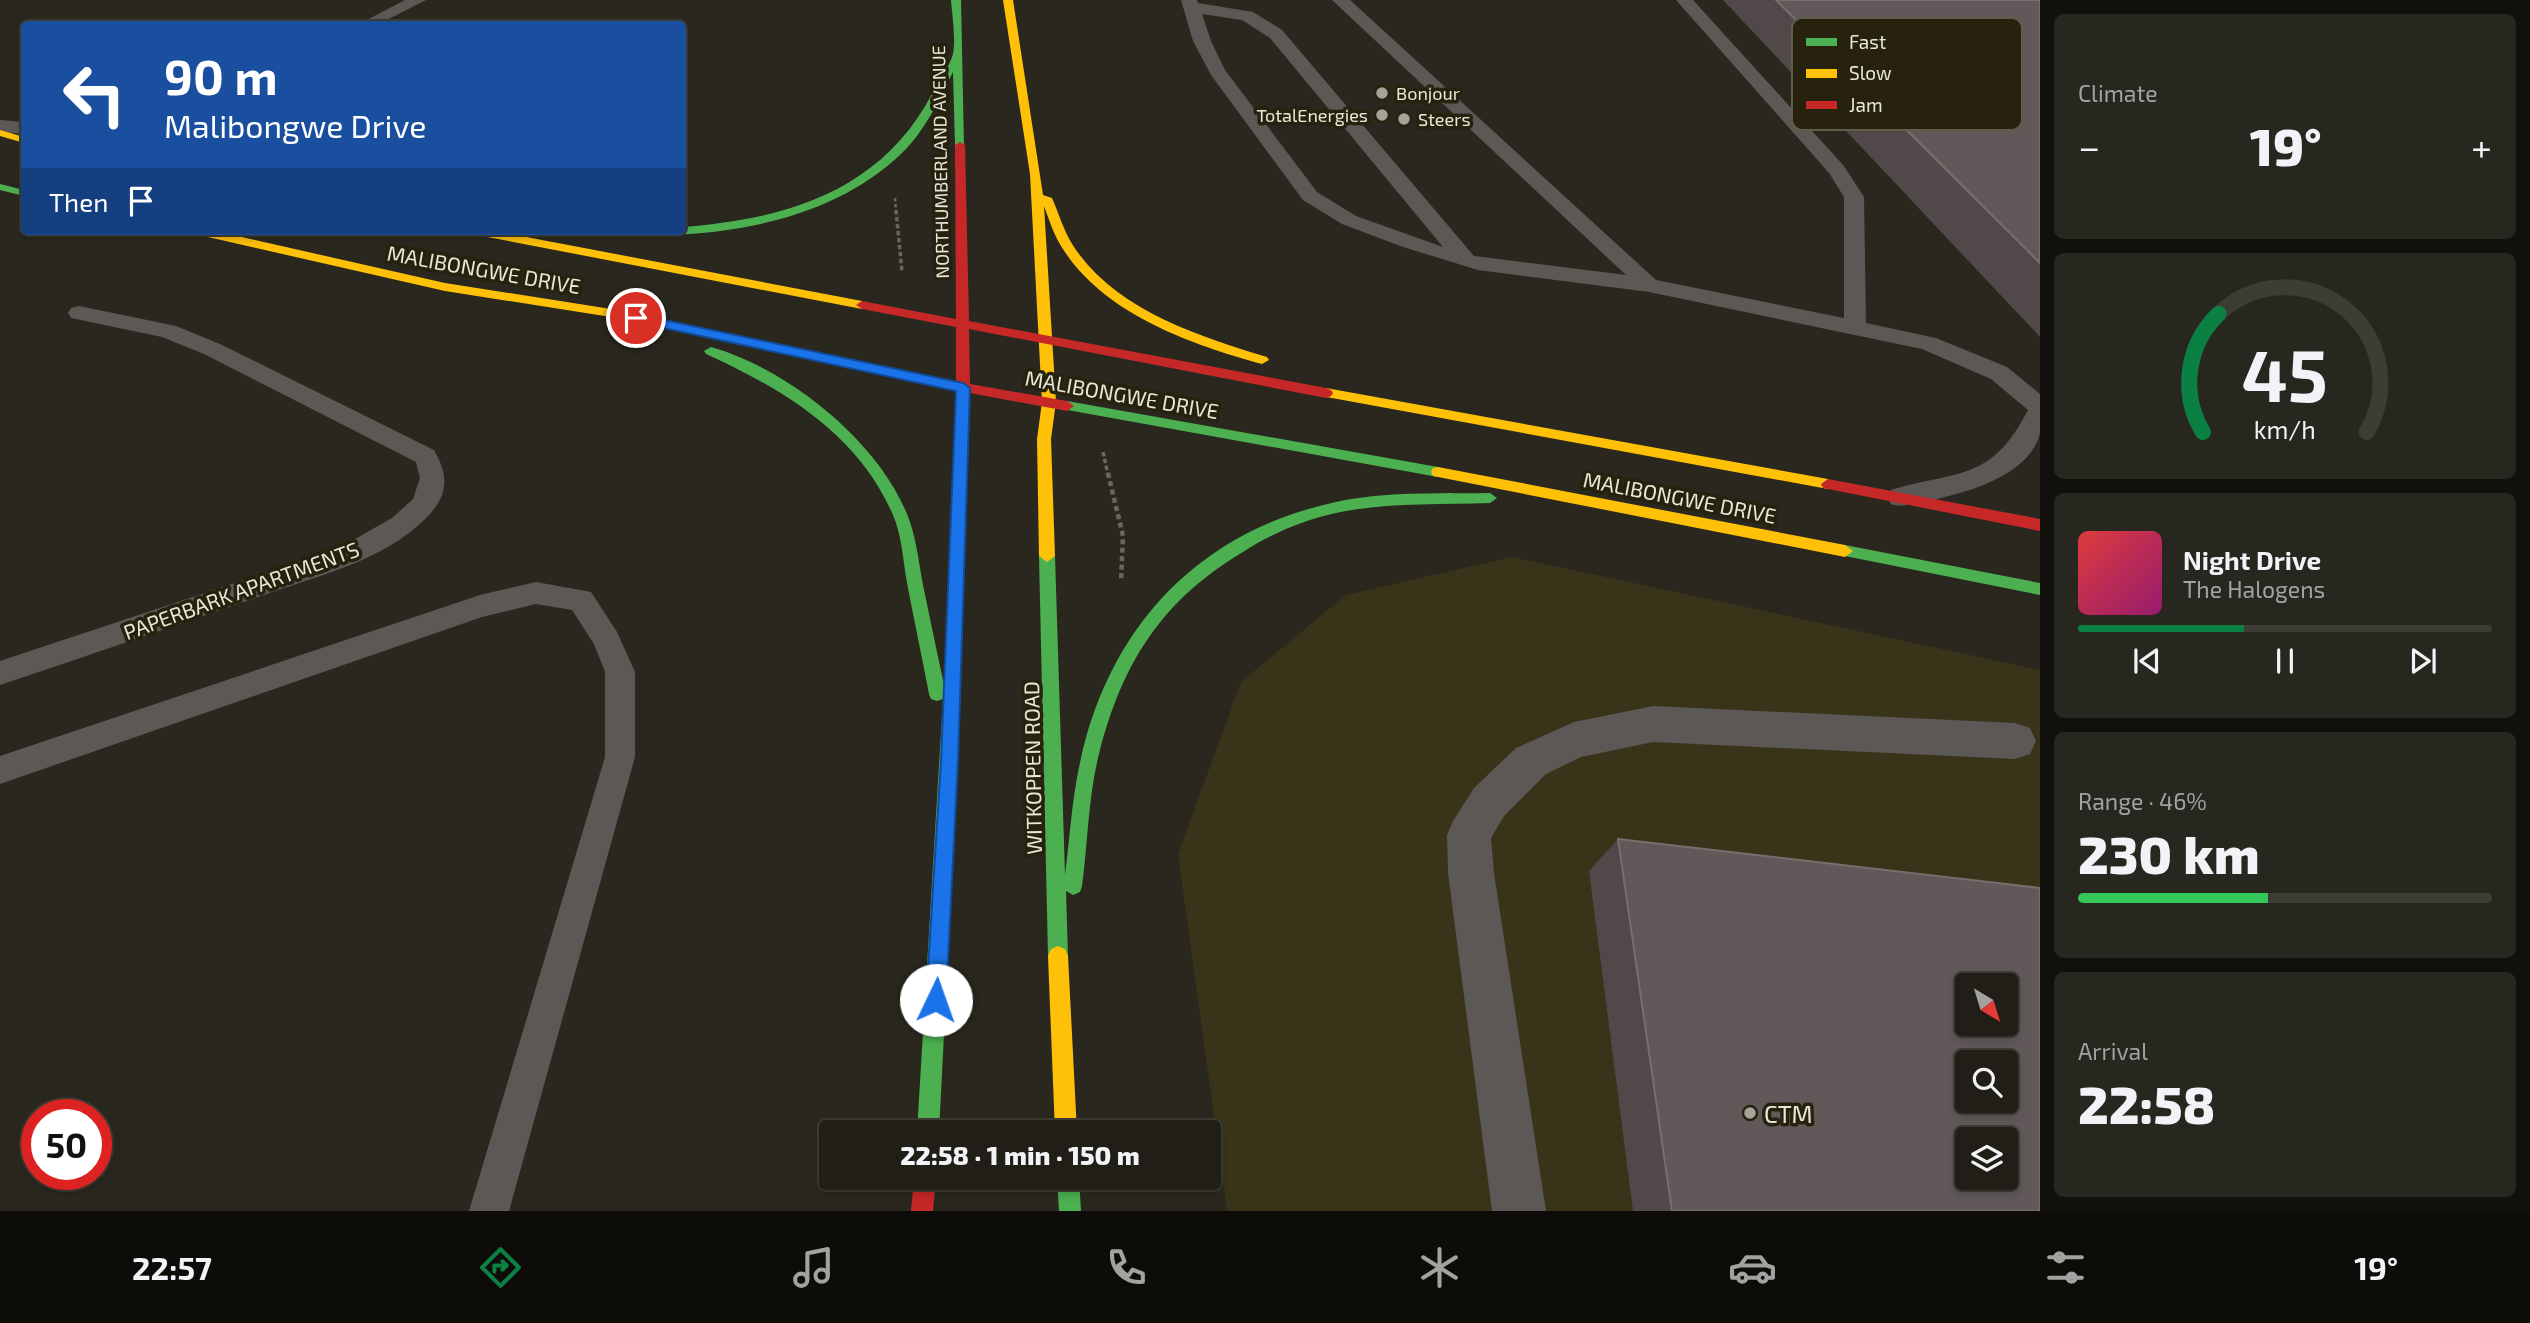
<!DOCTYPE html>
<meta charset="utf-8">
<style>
body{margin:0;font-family:"Exo 2",sans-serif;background:#28271f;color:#f1f3f6;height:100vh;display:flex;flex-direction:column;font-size:26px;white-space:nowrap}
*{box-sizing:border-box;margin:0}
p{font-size:23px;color:#a2a2a1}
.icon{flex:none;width:38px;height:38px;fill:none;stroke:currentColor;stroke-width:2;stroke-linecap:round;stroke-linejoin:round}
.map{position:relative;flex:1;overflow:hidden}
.panel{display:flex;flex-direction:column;gap:14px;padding:14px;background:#12100c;width:490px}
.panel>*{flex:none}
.banner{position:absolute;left:21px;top:21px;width:665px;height:214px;border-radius:7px;box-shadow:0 4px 10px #0003,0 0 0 2px #3d3c35;background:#1a4fa0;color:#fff;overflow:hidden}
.needle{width:46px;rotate:142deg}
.tools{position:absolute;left:1955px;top:973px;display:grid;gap:14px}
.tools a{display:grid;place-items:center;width:63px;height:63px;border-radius:7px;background:#201e16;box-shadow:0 4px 10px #0003,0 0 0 2px #3d3c35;font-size:35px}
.speed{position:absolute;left:21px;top:1099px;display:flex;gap:14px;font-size:35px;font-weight:700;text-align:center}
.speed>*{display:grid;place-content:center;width:91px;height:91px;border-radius:50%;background:#201e16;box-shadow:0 4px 10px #0003,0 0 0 2px #3d3c35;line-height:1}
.speed .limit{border:10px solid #d22;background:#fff;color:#111}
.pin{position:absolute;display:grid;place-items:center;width:60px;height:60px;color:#fff;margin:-30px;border:4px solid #fff;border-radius:50%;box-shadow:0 2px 7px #0007}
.me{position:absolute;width:77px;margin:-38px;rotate:3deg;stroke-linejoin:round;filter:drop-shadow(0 0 5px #0008)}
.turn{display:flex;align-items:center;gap:24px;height:147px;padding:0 28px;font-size:32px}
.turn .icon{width:91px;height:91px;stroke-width:2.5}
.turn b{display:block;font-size:49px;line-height:60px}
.then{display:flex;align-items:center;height:66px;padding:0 28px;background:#0003;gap:14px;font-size:26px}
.big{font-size:52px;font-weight:800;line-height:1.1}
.panel .card{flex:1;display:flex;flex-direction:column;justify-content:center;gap:10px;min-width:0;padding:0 24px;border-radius:10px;background:#28271f}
.panel .dial{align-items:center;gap:0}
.dial svg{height:182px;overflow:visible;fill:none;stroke:#3d3c35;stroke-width:7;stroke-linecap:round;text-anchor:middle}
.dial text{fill:#f1f3f6;stroke:none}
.song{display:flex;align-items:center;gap:21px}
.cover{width:84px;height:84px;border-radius:10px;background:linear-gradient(135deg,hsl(0 70% 55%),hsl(320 70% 35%))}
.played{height:7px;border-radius:4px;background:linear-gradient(90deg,#0b8043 40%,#3d3c35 40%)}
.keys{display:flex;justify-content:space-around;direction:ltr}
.heat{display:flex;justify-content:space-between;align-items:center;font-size:38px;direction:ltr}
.charge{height:10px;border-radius:5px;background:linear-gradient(90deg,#34c759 46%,#3d3c35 0)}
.trip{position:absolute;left:819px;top:1120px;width:402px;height:70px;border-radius:7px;background:#201e16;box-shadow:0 4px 10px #0003,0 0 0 2px #3d3c35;font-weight:800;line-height:70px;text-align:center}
.tab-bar{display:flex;height:112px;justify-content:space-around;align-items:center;background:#0d0c09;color:#a2a2a1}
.tab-bar .icon{width:49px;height:49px}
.tab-bar .selected{color:#0b8043}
.tab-bar b{font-size:32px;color:#f1f3f6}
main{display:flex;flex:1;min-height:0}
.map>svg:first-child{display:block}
</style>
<main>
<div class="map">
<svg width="2040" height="1211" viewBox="0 0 2040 1211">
<rect width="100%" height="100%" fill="#2a281e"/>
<path fill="#39331a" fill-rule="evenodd" d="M1512 557 2040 670V1211H1227L1178 854 1241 682 1346 595ZM1967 985H2006V1024H1967ZM1967 1062H2006V1101H1967ZM1967 1139H2006V1178H1967Z"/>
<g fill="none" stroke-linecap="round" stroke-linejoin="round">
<path stroke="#696662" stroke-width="2.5" stroke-dasharray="3.5 2.5" stroke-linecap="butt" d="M895 198 896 212"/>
<path stroke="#696662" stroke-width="3.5" stroke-dasharray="4.5 2.5" stroke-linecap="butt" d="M896 210 902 272
M1103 452 1108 475"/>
<path stroke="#696662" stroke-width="4.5" stroke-dasharray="5 3.5" stroke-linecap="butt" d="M1108 473 1123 536 1121 581"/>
<path fill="#5b5856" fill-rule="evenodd" d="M405 0H426L379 24H359Z
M1181 0H1197L1198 3 1253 12 1282 30 1474 256 1626 275 1332 0H1350L1656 280 1844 318V197L1829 173 1676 0H1693L1844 166 1864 197 1866 323 1936 338 2007 367 2040 394C2040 406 2040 421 2040 433 2030 476 1965 493 1928 501 1915 503 1903 508 1891 504L1887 497 1891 490C1958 470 1991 482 2028 410L1991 379 1922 349 1649 292 1478 270 1403 247 1342 224 1303 200 1211 75 1193 41ZM1202 14 1242 20 1270 38 1443 247 1356 216 1317 192 1225 70 1211 41Z
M0 120 24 122V134L0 132Z
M79 306 176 326 220 344 434 450C450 478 448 497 424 520 381 562 316 576 261 596 174 626 87 656 0 685V661L292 564 355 539 392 518 413 499 420 478 416 462 204 354 162 337 71 318 68 313 71 308Z
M536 582 591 592 617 632 635 672V757L509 1211H469L605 757V672L594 644 572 610 536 604 482 617 0 784V756L480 595Z"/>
<path fill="#5b5856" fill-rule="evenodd" d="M1653 706 2015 723 2030 728 2036 741 2030 754 2015 759 1653 742 1581 757 1546 774 1504 816 1491 838 1494 873 1546 1211H1492L1448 873 1447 835 1453 821 1474 788 1516 748 1574 722Z"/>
<path fill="#4caf50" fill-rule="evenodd" d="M951 0H961L964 147 955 145 953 72C939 100 925 131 902 153 841 212 752 232 670 235 655 235 613 239 602 231H682V227C787 219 882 191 933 92 939 80 950 66 953 54 956 40 952 14 951 0Z
M0 184 24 190V196L0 190Z
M711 347C789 369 883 444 910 522 917 543 919 564 923 585 930 619 937 652 944 685L951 527 958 521 965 527 958 761 939 1132H917L943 699 937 701 931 699 929 694C922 657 914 620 907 583 903 560 902 536 893 515 858 434 783 389 706 354L704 351Z
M1067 401 1438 467 1445 472 1438 477 1062 409 1060 406Z
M1490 493 1497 498 1490 503C1439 505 1386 502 1336 513 1303 520 1271 534 1243 552 1162 600 1122 663 1099 754 1088 797 1088 842 1082 886L1080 892 1073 895 1066 891 1068 956 1065 963 1058 966 1051 963 1048 956 1039 556 1042 552 1047 550 1055 556 1065 875C1070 836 1072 797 1081 758 1111 625 1200 531 1336 502 1386 491 1439 494 1490 493Z
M1845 545 2040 583V595L1840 555 1837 551Z
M1057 1178H1079L1081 1211H1059Z"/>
<path fill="#ffc107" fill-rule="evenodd" d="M1003 0H1013L1043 195 1052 198C1059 214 1064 232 1074 247 1116 310 1198 336 1267 357L1269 360 1262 364C1189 344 1102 313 1061 246 1053 233 1049 219 1044 206L1056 402 1051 439 1055 556 1047 562 1039 556 1037 439 1042 402 1030 174Z
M0 130 24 137V143L0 136Z
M193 231H215L445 283 611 309 673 322 679 326 673 330 611 317 445 291 199 235Z
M471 231H495L862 301 868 305 862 309 477 235Z
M1326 388 1828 479 1835 484 1828 489 1321 396 1319 393 1321 390Z
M1438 467 1845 545 1853 551 1845 557 1433 476 1431 472 1433 468Z
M1058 946 1065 949 1068 956 1077 1132H1055L1048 956 1051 949Z"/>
<path fill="#c62828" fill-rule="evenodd" d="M960 142 965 145 969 321 1326 388 1331 390 1333 393 1331 396 1326 398 969 329 970 384 1067 401 1074 406 1067 411 970 393 965 527 958 533 951 527 956 390 673 330 667 326 673 322 956 382V327L862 309 856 305 862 301 956 319 955 145Z
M1828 479 2040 519V531L1823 488 1821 484Z
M914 1178H936L933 1211H911Z"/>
</g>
<path fill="#504849" d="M1723 0H2040V337Z
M1618 839 2040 1211H1633L1589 871Z"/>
<path fill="#615959" stroke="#766f6d" stroke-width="2" fill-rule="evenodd" d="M1776 0H2040V263Z
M1618 839 2040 888V1211H1672ZM1967 985H2006V1024H1967ZM1967 1062H2006V1101H1967ZM1967 1139H2006V1178H1967Z"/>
<path fill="#1a73e8" stroke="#114b97" stroke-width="2" d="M636 314 963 383 970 388 958 761 946 1000 943 1007 936 1010 929 1007 926 1000 941 761 956 391 631 321V316Z"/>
<g fill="#a6a498" stroke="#27220e" stroke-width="2.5">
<circle cx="1382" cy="93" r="7"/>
<circle cx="1382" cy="115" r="7"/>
<circle cx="1404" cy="119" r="7"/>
<circle cx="1750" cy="1113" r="7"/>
</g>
<g text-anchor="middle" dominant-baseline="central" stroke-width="7" stroke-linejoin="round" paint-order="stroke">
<g font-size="18" fill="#e9e7da" stroke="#27220e" text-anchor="start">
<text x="1396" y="93">Bonjour</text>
<text x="1368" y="115" text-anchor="end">TotalEnergies</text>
<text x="1418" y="119">Steers</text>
</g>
<g font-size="18" fill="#e9e7da" stroke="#27220e">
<text transform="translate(940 162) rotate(-91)">NORTHUMBERLAND AVENUE</text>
</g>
<g font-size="21" fill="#e9e7da" stroke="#27220e">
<text transform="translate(484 269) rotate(10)">MALIBONGWE DRIVE</text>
<text transform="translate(1122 394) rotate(10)">MALIBONGWE DRIVE</text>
<text transform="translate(1680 497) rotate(11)">MALIBONGWE DRIVE</text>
<text transform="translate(241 590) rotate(-20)">PAPERBARK APARTMENTS</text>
<text transform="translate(1032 768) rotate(-91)">WITKOPPEN ROAD</text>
</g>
<g font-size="24" fill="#e9e7da" stroke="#27220e" text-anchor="start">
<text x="1764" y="1113">CTM</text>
</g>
</g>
<rect x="1792" y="18" width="230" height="112" rx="10" fill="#27220e" stroke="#615d4b" stroke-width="2"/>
<rect x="1806" y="38" width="31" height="8" fill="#4caf50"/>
<rect x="1806" y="69" width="31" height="9" fill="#ffc107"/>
<rect x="1806" y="101" width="31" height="8" fill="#c62828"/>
<g font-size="19" fill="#e9e7da">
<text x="1849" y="49">Fast</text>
<text x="1849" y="80">Slow</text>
<text x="1849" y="112">Jam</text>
</g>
</svg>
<div class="tools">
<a><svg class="needle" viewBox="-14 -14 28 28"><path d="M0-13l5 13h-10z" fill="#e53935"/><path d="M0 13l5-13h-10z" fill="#a2a2a1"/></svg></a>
<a><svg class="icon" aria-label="search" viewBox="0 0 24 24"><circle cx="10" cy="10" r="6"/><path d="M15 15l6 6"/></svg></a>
<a><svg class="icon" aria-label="layers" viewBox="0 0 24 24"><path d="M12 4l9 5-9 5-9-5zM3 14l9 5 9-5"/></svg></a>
</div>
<div class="speed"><div class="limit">50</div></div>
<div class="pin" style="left:636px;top:318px;background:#d93025"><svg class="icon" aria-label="arrive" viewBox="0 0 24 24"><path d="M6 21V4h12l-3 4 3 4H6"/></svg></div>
<svg class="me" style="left:936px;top:1000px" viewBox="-20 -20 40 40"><circle r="19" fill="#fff"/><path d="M0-13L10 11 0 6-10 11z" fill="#1a73e8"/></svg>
<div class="trip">22:58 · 1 min · 150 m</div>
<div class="banner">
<div class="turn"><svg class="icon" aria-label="left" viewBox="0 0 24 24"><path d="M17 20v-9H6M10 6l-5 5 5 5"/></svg><div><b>90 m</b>Malibongwe Drive</div></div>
<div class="then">Then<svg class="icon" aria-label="arrive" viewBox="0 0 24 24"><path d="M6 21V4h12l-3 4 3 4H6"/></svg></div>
</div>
</div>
<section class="panel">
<div class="card"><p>Climate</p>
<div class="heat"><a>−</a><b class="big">19°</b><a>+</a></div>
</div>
<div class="card dial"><svg viewBox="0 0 100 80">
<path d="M14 69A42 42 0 1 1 86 69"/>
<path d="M14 69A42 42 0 0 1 21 17" stroke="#0b8043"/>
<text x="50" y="56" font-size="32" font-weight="700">45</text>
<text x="50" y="72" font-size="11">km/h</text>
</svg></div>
<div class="card">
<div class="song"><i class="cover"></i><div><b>Night Drive</b><p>The Halogens</p></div></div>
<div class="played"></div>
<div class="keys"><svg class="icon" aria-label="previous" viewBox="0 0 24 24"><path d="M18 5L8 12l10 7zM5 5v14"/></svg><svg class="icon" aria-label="pause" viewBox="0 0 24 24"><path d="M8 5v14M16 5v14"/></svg><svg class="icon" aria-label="next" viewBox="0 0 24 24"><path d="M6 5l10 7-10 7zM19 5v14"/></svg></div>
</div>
<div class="card"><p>Range · 46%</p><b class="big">230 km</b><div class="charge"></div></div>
<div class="card"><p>Arrival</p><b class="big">22:58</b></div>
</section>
</main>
<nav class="tab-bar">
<b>22:57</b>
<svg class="icon selected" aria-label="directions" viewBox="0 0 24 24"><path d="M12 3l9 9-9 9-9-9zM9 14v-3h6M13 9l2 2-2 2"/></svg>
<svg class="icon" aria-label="music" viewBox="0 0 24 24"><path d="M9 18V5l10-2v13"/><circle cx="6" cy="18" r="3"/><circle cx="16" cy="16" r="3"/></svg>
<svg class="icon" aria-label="phone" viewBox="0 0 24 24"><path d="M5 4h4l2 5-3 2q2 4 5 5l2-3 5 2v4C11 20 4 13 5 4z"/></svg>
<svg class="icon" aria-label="climate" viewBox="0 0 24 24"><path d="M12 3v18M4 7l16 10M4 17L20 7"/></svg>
<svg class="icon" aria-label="car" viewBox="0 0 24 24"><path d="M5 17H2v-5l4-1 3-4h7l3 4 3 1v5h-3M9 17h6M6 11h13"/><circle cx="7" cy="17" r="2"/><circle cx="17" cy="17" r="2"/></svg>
<svg class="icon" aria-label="filters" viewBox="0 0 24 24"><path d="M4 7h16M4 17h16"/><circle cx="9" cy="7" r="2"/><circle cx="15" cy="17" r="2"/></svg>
<b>19°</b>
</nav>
